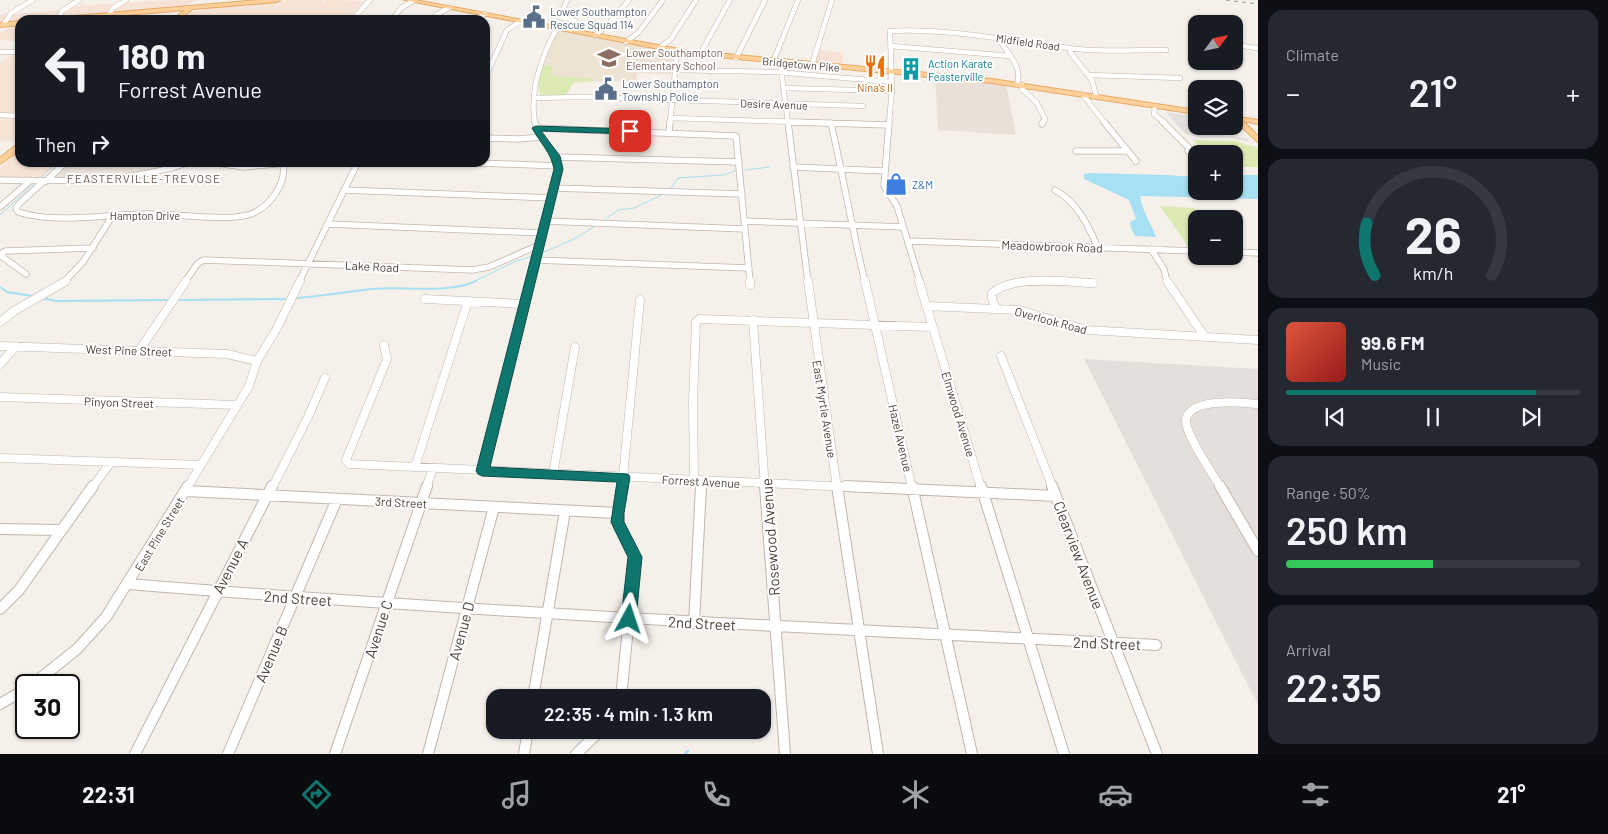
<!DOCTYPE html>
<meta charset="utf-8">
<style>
body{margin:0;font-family:Barlow,sans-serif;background:#242831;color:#f1f3f6;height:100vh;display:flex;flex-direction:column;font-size:19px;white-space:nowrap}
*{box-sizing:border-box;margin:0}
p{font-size:16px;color:#9ea1a6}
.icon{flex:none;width:28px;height:28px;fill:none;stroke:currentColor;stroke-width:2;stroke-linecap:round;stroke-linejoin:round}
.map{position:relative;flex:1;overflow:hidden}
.details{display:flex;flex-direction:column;gap:10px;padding:10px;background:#0d0f14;width:350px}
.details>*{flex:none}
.guide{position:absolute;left:15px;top:15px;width:475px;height:152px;border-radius:15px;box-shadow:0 1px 4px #0004;background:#171b24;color:#f1f3f6;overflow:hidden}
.needle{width:32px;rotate:57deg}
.buttons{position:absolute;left:1188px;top:15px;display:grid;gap:10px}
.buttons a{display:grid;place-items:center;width:55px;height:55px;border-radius:10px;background:#171b24;box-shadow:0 1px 4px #0004;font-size:25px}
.speed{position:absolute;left:15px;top:674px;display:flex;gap:10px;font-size:25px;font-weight:700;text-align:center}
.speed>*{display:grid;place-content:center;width:65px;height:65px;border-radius:50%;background:#171b24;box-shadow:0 1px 4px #0004;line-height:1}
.speed .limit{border:2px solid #111;border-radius:8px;background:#fff;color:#111}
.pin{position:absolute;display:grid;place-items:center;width:42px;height:42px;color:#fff;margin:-21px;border-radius:10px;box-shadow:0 2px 8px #0006}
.me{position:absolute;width:55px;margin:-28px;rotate:5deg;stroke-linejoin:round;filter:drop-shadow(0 0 4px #0008)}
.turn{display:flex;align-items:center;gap:18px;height:105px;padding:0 20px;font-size:22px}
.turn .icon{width:65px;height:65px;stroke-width:2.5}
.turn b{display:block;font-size:35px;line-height:42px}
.then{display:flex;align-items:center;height:48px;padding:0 20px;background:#0003;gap:10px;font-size:19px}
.big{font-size:38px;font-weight:600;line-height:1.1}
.details .tile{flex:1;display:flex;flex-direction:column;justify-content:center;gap:8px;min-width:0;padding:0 18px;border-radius:15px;background:#242831}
.details .dial{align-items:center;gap:0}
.dial svg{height:130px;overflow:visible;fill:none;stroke:#363941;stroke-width:7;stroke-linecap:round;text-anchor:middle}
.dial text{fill:#f1f3f6;stroke:none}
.song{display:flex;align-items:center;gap:15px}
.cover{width:60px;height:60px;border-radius:8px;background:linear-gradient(135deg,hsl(10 70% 55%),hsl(0 70% 35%))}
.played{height:5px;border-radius:2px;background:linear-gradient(90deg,#0f766e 85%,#363941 85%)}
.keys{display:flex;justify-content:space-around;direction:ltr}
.heat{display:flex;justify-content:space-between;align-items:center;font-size:28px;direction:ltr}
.charge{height:8px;border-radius:4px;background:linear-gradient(90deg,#34c759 50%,#363941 0)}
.trip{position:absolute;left:486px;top:689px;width:285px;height:50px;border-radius:15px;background:#171b24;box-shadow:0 1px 4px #0004;font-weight:600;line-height:50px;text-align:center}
.menu{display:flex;height:80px;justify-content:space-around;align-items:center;background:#090b0e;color:#9ea1a6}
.menu .icon{width:35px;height:35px}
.menu .selected{color:#0f766e}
.menu b{font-size:22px;color:#f1f3f6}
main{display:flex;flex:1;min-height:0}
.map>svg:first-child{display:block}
</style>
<main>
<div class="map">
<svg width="1258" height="754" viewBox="0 0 1258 754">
<rect width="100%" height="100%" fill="#f5f0ea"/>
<path fill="#e9e1d8" d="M935 76 1006 84 1016 135 938 130Z
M60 163H185L133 177 43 179Z"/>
<path fill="#f7e3d5" d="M168 0H197L189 4 178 7 0 23V15L66 10 75 6Z
M291 0H322V3H325V0L364 1 350 17 293 16 290 20H181L192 12 206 8Z
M20 25V42L0 40V34L11 26Z
M20 50V138L16 142 0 141V121L9 114H0V63Z
M818 50 844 53 842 66 814 64Z
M20 151V162L59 163 41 178 0 177V168Z"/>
<path fill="#e5dfdb" d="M1084 359 1258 369V705Z"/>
<path fill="#eee2d3" d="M558 29 673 51 671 74 637 73 636 82 548 79 552 66 542 65Z"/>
<path fill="#daeab2" d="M543 65 552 66V76L595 79V81L573 83 566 95H540L538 79Z
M1193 140 1234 141 1256 147 1258 148V167H1234V154H1206Z
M1160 206 1194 208 1203 219H1196V246H1188Z"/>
<path fill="#e4e0de" d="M1167 112 1196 117 1195 123 1196 126H1198L1196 133 1215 134 1247 138 1249 142 1227 137 1204 138 1185 134 1168 115Z"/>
<path fill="#a6e0f2" d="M1091 173 1166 175 1196 177V191H1234V175H1258V199L1140 196C1142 211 1151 223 1156 237L1135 236 1131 228 1130 222 1136 219 1129 200 1084 179V174Z"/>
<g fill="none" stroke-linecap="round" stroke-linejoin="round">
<path stroke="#a6e0f2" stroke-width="1" d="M745 170 770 167
M39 179 57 162
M670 190 678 178 723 175 737 170
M0 215 35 183
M603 221 618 210 634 208 666 193
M542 253 574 239 597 225
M473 282 516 261 533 256"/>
<path stroke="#a6e0f2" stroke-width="2" d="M0 287 7 292 33 296
M298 298C323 296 347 292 372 289 402 286 448 294 476 281
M45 299 57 301 167 300
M179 300 285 299"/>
<path stroke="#a6e0f2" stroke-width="2.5" d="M685 754 688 751"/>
<defs>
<path id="minor-far3" d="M567 0 560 17 575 21
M109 15 113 8 126 0
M58 19 62 11 79 0
M311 20 313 18H353
M352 20 370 0
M392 20 401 8 413 1
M432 20 437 14 449 8
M473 20 485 14
M4 24 11 13 33 0
M595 35 607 26 629 0
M1001 39 1000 41C1009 55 1023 67 1017 85
M626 42 639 32 663 0
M1234 45 1258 48
M891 46 1010 56
M659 48 671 39 696 0
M1070 49V52L1092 80 1096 96
M0 52H14
M700 54 730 0
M736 58 765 0
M773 62 798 0
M780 62 788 123
M812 65 832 0
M675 70 776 72 892 82
M1088 75 1180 78
M485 78 507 30 521 21
M1022 85V89L1037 103 1045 119 1043 123
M783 88 892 91
M1083 95 1105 123
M535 98 581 97 863 106
M1155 106 1154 114 1165 123
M0 115 20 116
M670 118 830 123
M535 123C529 91 542 55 557 28
M670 123 677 51
M889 123 892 89 890 31C954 28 1015 42 1077 49 1106 52 1137 50 1166 50"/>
<path id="minor-far2" d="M788 122 808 282
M791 122 889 125
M889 122 884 186 897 206 920 282
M1104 122 1136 161
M1163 122 1189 148 1188 151
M831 123C843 176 852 229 865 282
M1042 124 1043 122
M536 128 736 136 750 282
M669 132 670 122
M485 138 519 139 540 137
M1076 151H1128
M556 157 739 162
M209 162 244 167 286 163
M452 162 559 166
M793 167 885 171
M0 180C68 181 125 184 191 162
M44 181 19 204 16 208 18 212C58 225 110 213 152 214 177 214 229 222 251 214 270 207 287 183 283 163
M46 181 66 162
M553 188 742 194
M344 190 551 198
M1055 190C1078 203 1088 225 1098 248
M0 207 30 181
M545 221 745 229
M744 221 903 227
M328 224 542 233
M908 241 1196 251
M1151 249 1164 269 1167 282
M1234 252 1258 253
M0 254 6 251 93 248
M0 255 26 274
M535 260 749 268
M64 282 83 262 113 215
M185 282 198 263 204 260 472 270 489 267 539 245
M299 282 358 162
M530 282 558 169C556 151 540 139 535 122
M1024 282H1066"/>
<path id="minor-far1" d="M750 281V285
M808 281 837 488
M865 281 912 488
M919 281 981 488
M1167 281 1205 337
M425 299 524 304
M926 306 1019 310 1087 330 1258 340
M996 308 992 299V293C1015 274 1064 282 1093 283
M753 320 765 488
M0 322 14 311 66 281
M384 345 387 359 346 460 349 464 874 488
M0 346 227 354 257 361
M139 351 186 281
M1001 356 1053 488
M0 364 16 346
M0 397 237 405
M0 458 200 465
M415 467 468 301
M482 471 530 281
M553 474 575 347
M694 480 693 402 696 322 699 319 932 327
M92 488 111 462
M187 488 249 386 257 361 276 330 300 281
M272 488 308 417 325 378
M426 488 433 468
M622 488 640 300
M701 488V481
M1221 488C1213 474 1184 433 1186 419 1188 412 1194 408 1200 406 1218 400 1239 403 1258 404"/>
<path id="minor" d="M765 486 785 754
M837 486 878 754
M846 486 1056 496
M912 486 972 754
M981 486 1064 754
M1052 486 1157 754
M1220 486 1258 551
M185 491 617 513
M0 529 62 530
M128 584C470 612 813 628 1156 645
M0 609 19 590 93 486
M694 623 701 486
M32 685 77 649 106 617 188 486
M533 698 565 511
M621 698 635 557 619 527 617 517 622 486
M0 704 26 689
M135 754 272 486
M228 754 337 499
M335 754 427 486
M428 754 494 507
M524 754 528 730
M576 754 601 730"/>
<path id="major" d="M259 0H280L277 2 193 9 178 20H172L185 10 70 20H48L51 18Z
M404 0H415L685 50 992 79 1196 110V114L992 83 685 54Z
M20 21V25L0 27V23Z
M1234 116 1258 120V124L1243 121 1258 136V142L1234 120Z
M17 144H20V150L0 164V158Z"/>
</defs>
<use href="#minor-far3" stroke="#c1b6ac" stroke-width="5.5"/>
<use href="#minor-far2" stroke="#c1b6ac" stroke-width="7"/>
<use href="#minor-far1" stroke="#c1b6ac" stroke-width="9"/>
<use href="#minor" stroke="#c1b6ac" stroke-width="12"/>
<use href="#major" stroke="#e6aa66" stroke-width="2"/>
<use href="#minor-far3" stroke="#fff" stroke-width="4.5"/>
<use href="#minor-far2" stroke="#fff" stroke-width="5.5"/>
<use href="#minor-far1" stroke="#fff" stroke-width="8"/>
<use href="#minor" stroke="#fff" stroke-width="10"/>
<use href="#major" fill="#ffd099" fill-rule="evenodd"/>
<path stroke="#989898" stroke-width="1" stroke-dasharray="4 4" stroke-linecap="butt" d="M1226 0 1258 4"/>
</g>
<path fill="#0f766e" stroke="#0a4d48" d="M536 126 630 129 634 131 630 134 541 131 560 156 563 169 490 467 628 474 630 477 624 513V522L642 557 636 619 634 624 629 625 623 624 621 619 628 557 611 522 617 482 482 476 478 474 476 471 554 169C551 152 540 143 532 128Z"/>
<defs>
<symbol id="civic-bare" viewBox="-9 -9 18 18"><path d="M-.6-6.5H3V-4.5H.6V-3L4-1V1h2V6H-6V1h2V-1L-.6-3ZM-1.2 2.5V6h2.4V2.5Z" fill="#5c6f8a" stroke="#fff" stroke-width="2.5" paint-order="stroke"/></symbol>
<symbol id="school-bare" viewBox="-9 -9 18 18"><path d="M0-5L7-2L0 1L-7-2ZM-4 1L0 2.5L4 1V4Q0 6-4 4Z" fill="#8d6e63" stroke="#fff" stroke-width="2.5" paint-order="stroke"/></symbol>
<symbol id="restaurant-bare" viewBox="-9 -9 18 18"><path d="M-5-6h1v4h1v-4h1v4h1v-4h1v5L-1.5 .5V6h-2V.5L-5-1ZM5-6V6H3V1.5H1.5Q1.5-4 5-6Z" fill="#e8710a" stroke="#fff" stroke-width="2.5" paint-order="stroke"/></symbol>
<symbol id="building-bare" viewBox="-9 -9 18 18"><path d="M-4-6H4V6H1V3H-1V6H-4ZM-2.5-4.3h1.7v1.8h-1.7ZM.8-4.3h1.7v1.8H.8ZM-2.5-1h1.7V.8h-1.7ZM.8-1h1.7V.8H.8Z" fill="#0f9aa8" stroke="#fff" stroke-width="2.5" paint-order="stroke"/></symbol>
<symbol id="shop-bare" viewBox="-9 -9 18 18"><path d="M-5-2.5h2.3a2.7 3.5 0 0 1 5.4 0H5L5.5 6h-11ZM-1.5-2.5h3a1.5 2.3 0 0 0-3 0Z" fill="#3f7fe0" stroke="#fff" stroke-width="2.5" paint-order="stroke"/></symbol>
</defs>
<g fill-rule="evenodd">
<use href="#civic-bare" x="518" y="1" width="32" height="32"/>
<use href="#school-bare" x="593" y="42" width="32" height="32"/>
<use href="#restaurant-bare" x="859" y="50" width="32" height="32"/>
<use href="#building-bare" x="895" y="53" width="32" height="32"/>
<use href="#civic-bare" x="590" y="73" width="32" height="32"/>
<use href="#shop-bare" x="880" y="168" width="32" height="32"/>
</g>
<g text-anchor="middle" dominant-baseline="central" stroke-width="4" stroke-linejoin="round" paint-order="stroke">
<g font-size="11" fill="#4e5e75" stroke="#fff" text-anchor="start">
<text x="550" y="11">Lower Southampton<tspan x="550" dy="13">Rescue Squad 114</tspan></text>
<text x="622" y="83">Lower Southampton<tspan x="622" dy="13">Township Police</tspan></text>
</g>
<g font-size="11" fill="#493f37" stroke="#fff">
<text transform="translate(1028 42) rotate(8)">Midfield Road</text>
<text transform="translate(801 64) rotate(5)">Bridgetown Pike</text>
<text transform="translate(774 104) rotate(2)">Desire Avenue</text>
<text x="145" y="215">Hampton Drive</text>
</g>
<g font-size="11" fill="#785e54" stroke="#fff" text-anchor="start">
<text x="626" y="52">Lower Southampton<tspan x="626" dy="13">Elementary School</tspan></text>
</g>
<g font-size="11" fill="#0d838f" stroke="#fff" text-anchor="start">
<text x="928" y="63">Action Karate<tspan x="928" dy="13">Feasterville</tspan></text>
</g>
<g font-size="11" fill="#c56008" stroke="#fff">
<text x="875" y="87">Nina's II</text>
</g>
<g font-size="11" fill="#366cbe" stroke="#fff" text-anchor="start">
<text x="912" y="184">Z&amp;M</text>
</g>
<g font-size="12" letter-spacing="1" fill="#6c5b4e" stroke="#fff">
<text x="144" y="178">FEASTERVILLE-TREVOSE</text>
</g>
<g font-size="12" fill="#493f37" stroke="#fff">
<text transform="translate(1052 246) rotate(2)">Meadowbrook Road</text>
<text transform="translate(372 266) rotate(3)">Lake Road</text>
<text transform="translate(1051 320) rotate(15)">Overlook Road</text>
<text transform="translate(129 350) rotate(2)">West Pine Street</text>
<text transform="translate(119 402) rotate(2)">Pinyon Street</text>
<text transform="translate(825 409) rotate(81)">East Myrtle Avenue</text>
<text transform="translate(959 414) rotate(73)">Elmwood Avenue</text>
<text transform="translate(901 438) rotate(77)">Hazel Avenue</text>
<text transform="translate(701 481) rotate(3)">Forrest Avenue</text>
<text transform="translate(401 502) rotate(3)">3rd Street</text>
<text transform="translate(159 534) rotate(-59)">East Pine Street</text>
</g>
<g font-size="15" fill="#493f37" stroke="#fff">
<text transform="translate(770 537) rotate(-94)">Rosewood Avenue</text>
<text transform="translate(1079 555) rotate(69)">Clearview Avenue</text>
<text transform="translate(230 566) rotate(-63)">Avenue A</text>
<text transform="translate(298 598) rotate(4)">2nd Street</text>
<text transform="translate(702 623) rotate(3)">2nd Street</text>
<text transform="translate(378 629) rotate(-72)">Avenue C</text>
<text transform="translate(461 631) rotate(-75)">Avenue D</text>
<text transform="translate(1107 643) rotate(2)">2nd Street</text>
<text transform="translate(271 654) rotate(-67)">Avenue B</text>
</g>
</g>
</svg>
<div class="buttons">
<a><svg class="needle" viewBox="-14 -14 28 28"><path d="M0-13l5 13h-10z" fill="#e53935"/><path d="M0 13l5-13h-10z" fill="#9ea1a6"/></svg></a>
<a><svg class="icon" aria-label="layers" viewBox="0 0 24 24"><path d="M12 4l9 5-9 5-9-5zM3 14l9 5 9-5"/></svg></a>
<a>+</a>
<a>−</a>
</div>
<div class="speed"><div class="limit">30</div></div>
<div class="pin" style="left:630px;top:131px;background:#d93025"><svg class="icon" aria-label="arrive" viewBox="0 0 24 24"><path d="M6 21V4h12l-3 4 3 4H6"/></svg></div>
<svg class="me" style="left:629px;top:619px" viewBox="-20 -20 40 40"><path d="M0-17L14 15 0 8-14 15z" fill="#0f766e" stroke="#fff" stroke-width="4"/></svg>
<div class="trip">22:35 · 4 min · 1.3 km</div>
<div class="guide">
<div class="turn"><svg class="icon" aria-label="left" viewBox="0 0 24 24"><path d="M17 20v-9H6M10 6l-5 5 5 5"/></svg><div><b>180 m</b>Forrest Avenue</div></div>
<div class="then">Then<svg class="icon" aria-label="right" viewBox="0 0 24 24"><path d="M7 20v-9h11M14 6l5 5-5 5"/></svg></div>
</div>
</div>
<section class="details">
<div class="tile"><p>Climate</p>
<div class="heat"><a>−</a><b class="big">21°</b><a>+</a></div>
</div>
<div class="tile dial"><svg viewBox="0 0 100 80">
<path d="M14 69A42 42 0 1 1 86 69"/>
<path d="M14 69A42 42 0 0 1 9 37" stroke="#0f766e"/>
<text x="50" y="56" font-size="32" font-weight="700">26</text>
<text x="50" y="72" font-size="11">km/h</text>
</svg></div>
<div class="tile">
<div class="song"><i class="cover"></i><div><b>99.6 FM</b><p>Music</p></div></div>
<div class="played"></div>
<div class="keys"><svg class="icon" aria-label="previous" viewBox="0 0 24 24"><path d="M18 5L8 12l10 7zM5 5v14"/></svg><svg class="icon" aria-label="pause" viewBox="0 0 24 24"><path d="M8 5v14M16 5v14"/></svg><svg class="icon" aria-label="next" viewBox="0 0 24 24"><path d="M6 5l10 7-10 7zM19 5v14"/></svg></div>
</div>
<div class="tile"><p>Range · 50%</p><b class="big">250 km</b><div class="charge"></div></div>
<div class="tile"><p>Arrival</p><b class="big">22:35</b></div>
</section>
</main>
<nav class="menu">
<b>22:31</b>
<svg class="icon selected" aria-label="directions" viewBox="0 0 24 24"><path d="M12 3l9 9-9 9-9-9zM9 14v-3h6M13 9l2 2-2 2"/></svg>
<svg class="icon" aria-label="music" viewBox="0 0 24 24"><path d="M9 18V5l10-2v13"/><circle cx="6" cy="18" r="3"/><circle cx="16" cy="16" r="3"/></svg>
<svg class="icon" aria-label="phone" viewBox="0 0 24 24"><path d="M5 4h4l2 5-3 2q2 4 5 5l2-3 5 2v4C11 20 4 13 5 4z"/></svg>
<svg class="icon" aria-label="climate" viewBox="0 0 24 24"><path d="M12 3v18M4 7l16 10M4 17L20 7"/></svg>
<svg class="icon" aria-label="car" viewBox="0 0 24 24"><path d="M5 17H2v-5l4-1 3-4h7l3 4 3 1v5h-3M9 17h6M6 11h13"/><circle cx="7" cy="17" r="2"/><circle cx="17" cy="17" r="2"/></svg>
<svg class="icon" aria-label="filters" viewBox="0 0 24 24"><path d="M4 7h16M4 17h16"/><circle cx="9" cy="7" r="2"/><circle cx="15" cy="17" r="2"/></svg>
<b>21°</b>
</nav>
